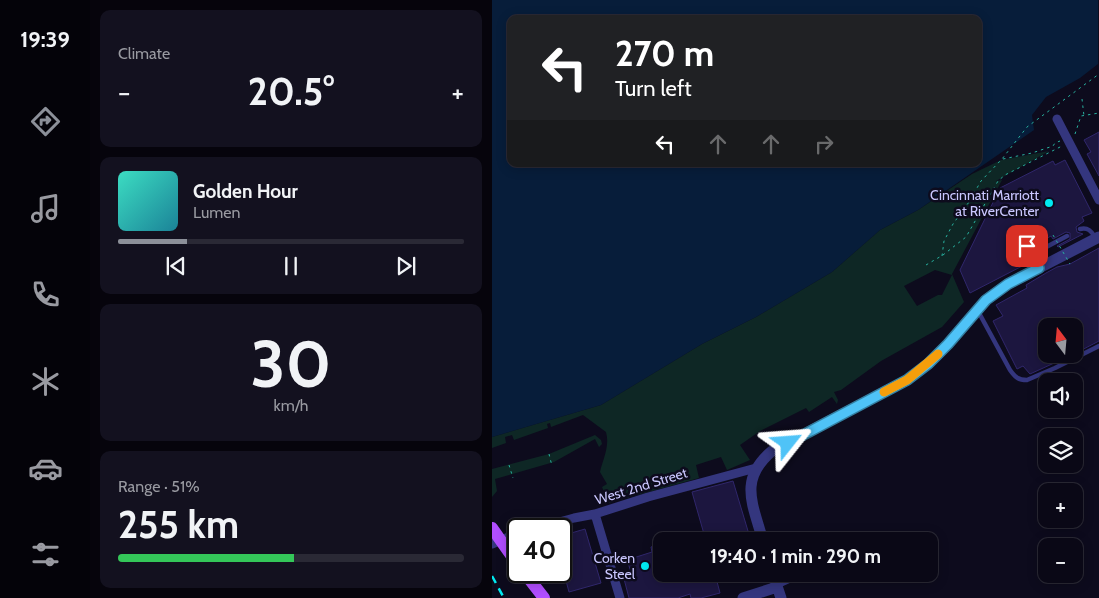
<!DOCTYPE html>
<meta charset="utf-8">
<style>
body{margin:0;font-family:Cabin,sans-serif;background:#13111f;color:#f1f3f6;height:100vh;display:flex;flex-direction:column;font-size:19px;white-space:nowrap}
*{box-sizing:border-box;margin:0}
p{font-size:16px;color:#999aa1}
.icon{flex:none;width:28px;height:28px;fill:none;stroke:currentColor;stroke-width:2;stroke-linecap:round;stroke-linejoin:round}
.map{position:relative;flex:1;overflow:hidden}
.drawer{display:flex;flex-direction:column;gap:10px;padding:10px;background:#06040c;width:402px}
.drawer>*{flex:none}
.hud{position:absolute;left:15px;top:15px;width:475px;height:152px;border-radius:10px;box-shadow:0 2px 12px #0003,0 0 0 1px #2a2935;background:#202124;color:#fff;overflow:hidden}
.needle{width:32px;rotate:344deg}
.tools{position:absolute;left:546px;top:318px;display:grid;gap:10px}
.tools a{display:grid;place-items:center;width:45px;height:45px;border-radius:10px;background:#0a0816;box-shadow:0 2px 12px #0003,0 0 0 1px #2a2935;font-size:25px}
.speed{position:absolute;left:15px;top:518px;display:flex;gap:10px;font-size:25px;font-weight:700;text-align:center}
.speed>*{display:grid;place-content:center;width:65px;height:65px;border-radius:50%;background:#0a0816;box-shadow:0 2px 12px #0003,0 0 0 1px #2a2935;line-height:1}
.speed .limit{border:2px solid #111;border-radius:8px;background:#fff;color:#111}
.pin{position:absolute;display:grid;place-items:center;width:42px;height:42px;color:#fff;margin:-21px;border-radius:10px;box-shadow:0 2px 8px #0006}
.me{position:absolute;width:55px;margin:-28px;rotate:62deg;stroke-linejoin:round;filter:drop-shadow(0 0 4px #0008)}
.turn{display:flex;align-items:center;gap:18px;height:105px;padding:0 25px;font-size:22px}
.turn .icon{width:65px;height:65px;stroke-width:2.5}
.turn b{display:block;font-size:35px;line-height:42px}
.lanes{display:flex;align-items:center;height:48px;padding:0 25px;background:#0003;justify-content:center;gap:25px;direction:ltr}
.lanes .off{opacity:.35}
.big{font-size:38px;font-weight:800;line-height:1.1}
.drawer .widget{flex:1;display:flex;flex-direction:column;justify-content:center;gap:8px;min-width:0;padding:0 18px;border-radius:10px;background:#13111f}
.drawer .dial{align-items:center;gap:0}
.dial b{font-size:65px;line-height:1}
.song{display:flex;align-items:center;gap:15px}
.cover{width:60px;height:60px;border-radius:8px;background:linear-gradient(135deg,hsl(170 70% 55%),hsl(190 70% 35%))}
.played{height:5px;border-radius:2px;background:linear-gradient(90deg,#8c9099 20%,#2a2935 20%)}
.keys{display:flex;justify-content:space-around;direction:ltr}
.heat{display:flex;justify-content:space-between;align-items:center;font-size:28px;direction:ltr}
.charge{height:8px;border-radius:4px;background:linear-gradient(90deg,#34c759 51%,#2a2935 0)}
.trip{position:absolute;left:161px;top:532px;width:285px;height:50px;border-radius:10px;background:#0a0816;box-shadow:0 2px 12px #0003,0 0 0 1px #2a2935;font-weight:800;line-height:50px;text-align:center}
main{display:flex;flex:1;min-height:0}
.menu{display:flex;flex-direction:column;width:90px;justify-content:space-around;align-items:center;background:#040309;color:#999aa1}
.menu .icon{width:35px;height:35px}
.menu .selected{color:#8c9099}
.menu b{font-size:22px;color:#f1f3f6}
.map>svg:first-child{display:block}
</style>
<main>
<nav class="menu">
<b>19:39</b>
<svg class="icon selected" aria-label="directions" viewBox="0 0 24 24"><path d="M12 3l9 9-9 9-9-9zM9 14v-3h6M13 9l2 2-2 2"/></svg>
<svg class="icon" aria-label="music" viewBox="0 0 24 24"><path d="M9 18V5l10-2v13"/><circle cx="6" cy="18" r="3"/><circle cx="16" cy="16" r="3"/></svg>
<svg class="icon" aria-label="phone" viewBox="0 0 24 24"><path d="M5 4h4l2 5-3 2q2 4 5 5l2-3 5 2v4C11 20 4 13 5 4z"/></svg>
<svg class="icon" aria-label="climate" viewBox="0 0 24 24"><path d="M12 3v18M4 7l16 10M4 17L20 7"/></svg>
<svg class="icon" aria-label="car" viewBox="0 0 24 24"><path d="M5 17H2v-5l4-1 3-4h7l3 4 3 1v5h-3M9 17h6M6 11h13"/><circle cx="7" cy="17" r="2"/><circle cx="17" cy="17" r="2"/></svg>
<svg class="icon" aria-label="filters" viewBox="0 0 24 24"><path d="M4 7h16M4 17h16"/><circle cx="9" cy="7" r="2"/><circle cx="15" cy="17" r="2"/></svg>
</nav>
<section class="drawer">
<div class="widget"><p>Climate</p>
<div class="heat"><a>−</a><b class="big">20.5°</b><a>+</a></div>
</div>
<div class="widget">
<div class="song"><i class="cover"></i><div><b>Golden Hour</b><p>Lumen</p></div></div>
<div class="played"></div>
<div class="keys"><svg class="icon" aria-label="previous" viewBox="0 0 24 24"><path d="M18 5L8 12l10 7zM5 5v14"/></svg><svg class="icon" aria-label="pause" viewBox="0 0 24 24"><path d="M8 5v14M16 5v14"/></svg><svg class="icon" aria-label="next" viewBox="0 0 24 24"><path d="M6 5l10 7-10 7zM19 5v14"/></svg></div>
</div>
<div class="widget dial"><b>30</b><p>km/h</p></div>
<div class="widget"><p>Range · 51%</p><b class="big">255 km</b><div class="charge"></div></div>
</section>
<div class="map">
<svg width="607" height="598" viewBox="0 0 607 598">
<rect width="100%" height="100%" fill="#0d0b1d"/>
<path fill="#0e2725" fill-rule="evenodd" d="M557 151 504 181 510 180 460 274 472 302 450 327 389 361 349 390 342 392 346 400 345 404 340 397 317 412 314 408 268 431 248 445 258 460 235 470 229 457 204 465 207 478 117 503 110 487 115 484 108 472C111 459 118 446 114 432L91 415 59 427 58 423 55 424 56 428 22 440 20 435 13 437 14 443 0 448V437L109 405 210 344 264 317 340 272 388 230 426 210 480 174 509 160ZM443 270 460 275 450 295H446L425 306 412 286Z
M103 435 109 440 110 444 107 447 103 439 62 462 3 479 5 491 0 497V469L57 454Z"/>
<path fill="#071d3a" fill-rule="evenodd" d="M0 0H606V64L588 78 554 97 540 115 542 130 426 210 388 230 340 272 264 317 210 344 109 405 0 437ZM19 19H486V164H19Z"/>
<path fill="#1c163f" stroke="#30276c" d="M607 132V176L595 154 599 152 592 140Z
M573 160 600 213 590 217 592 221 584 227 585 232 591 234 566 247 565 246 578 239V233L574 232 561 239 559 236 541 246 536 242H533L531 247 538 262 478 293 468 270 508 188 561 161 563 165Z
M607 248V341L582 354V326H555V354H582L538 374 531 366 525 369 501 321 511 316 504 305 535 288 534 285 554 273 565 267 578 264Z
M241 481 259 541H214L200 492Z
M93 529 109 583 77 592 69 562V536Z
M170 543V574H223L228 593 209 598H199L198 594 186 598H137L131 575 139 572 135 560 160 552 159 547Z"/>
<g fill="none" stroke-linecap="round" stroke-linejoin="round">
<path stroke="#28b2a0" stroke-width="1" stroke-dasharray="2.5 4" stroke-linecap="butt" d="M590 99 592 116
M583 134 589 116 607 113
M511 159 540 153 561 146 563 143 568 141
M450 256 452 241 461 224 477 202 489 181 510 159 535 127 607 74
M434 265 451 255 474 237 506 181 513 175 570 146
M57 454 60 466
M17 465 21 478"/>
<path stroke="#34367e" stroke-width="4.5" d="M588 229C596 227 599 231 603 237
M535 246 543 253
M546 267 544 263 543 253 575 236
M486 311 518 370C523 377 526 380 535 380L563 368 607 346
M286 586 299 580"/>
<path stroke="#34367e" stroke-width="9" d="M565 119 607 200
M103 514 128 598
M42 529 82 518 103 514 156 497 264 468
M0 544 26 533"/>
<path stroke="#34367e" stroke-width="11" d="M271 541C261 504 246 480 280 451L415 380 436 364 456 344 494 300 516 284 607 237
M281 574 289 598
M251 598 285 587"/>
<path stroke="#b14eff" stroke-width="12" d="M31 571 52 598"/>
<path stroke="#00ebf2" stroke-width="2.5" stroke-dasharray="8 6" stroke-linecap="butt" d="M0 576 12 598"/>
<path stroke="#28b2a0" stroke-width="1" stroke-dasharray="2.5 4" stroke-linecap="butt" d="M561 235 578 264"/>
<path stroke="#b14eff" stroke-width="12" d="M0 528 26 565"/>
</g>
<g fill="none" stroke-linecap="round" stroke-linejoin="round">
<defs>
<path id="route" d="M296 443 415 380 436 364 456 344 494 300 516 284 547 268C541 258 545 256 535 246"/>
</defs>
<use href="#route" stroke="#337fa1" stroke-width="12"/>
<use href="#route" stroke="#4fc3f7" stroke-width="9"/>
<path stroke="#f59e0b" stroke-width="9" d="M392 392 415 380 446 354"/>
</g>
<g fill="#00ebf2" stroke="#0d0b1d" stroke-width="2">
<circle cx="557" cy="203" r="5"/>
<circle cx="153" cy="566" r="5"/>
</g>
<g text-anchor="middle" dominant-baseline="central" stroke-width="5" stroke-linejoin="round" paint-order="stroke">
<g font-size="14" fill="#cac7ff" stroke="#0d0b1d" text-anchor="end">
<text x="547" y="195">Cincinnati Marriott<tspan x="547" dy="16">at RiverCenter</tspan></text>
<text x="143" y="558">Corken<tspan x="143" dy="16">Steel</tspan></text>
</g>
<g font-size="14" fill="#cac7ff" stroke="#0d0b1d">
<text transform="translate(149 486) rotate(-17)">West 2nd Street</text>
</g>
</g>
</svg>
<div class="tools">
<a><svg class="needle" viewBox="-14 -14 28 28"><path d="M0-13l5 13h-10z" fill="#e53935"/><path d="M0 13l5-13h-10z" fill="#999aa1"/></svg></a>
<a><svg class="icon" aria-label="sound" viewBox="0 0 24 24"><path d="M4 9h4l5-4v14l-5-4H4zM17 9q2 3 0 6"/></svg></a>
<a><svg class="icon" aria-label="layers" viewBox="0 0 24 24"><path d="M12 4l9 5-9 5-9-5zM3 14l9 5 9-5"/></svg></a>
<a>+</a>
<a>−</a>
</div>
<div class="speed"><div class="limit">40</div></div>
<div class="pin" style="left:535px;top:246px;background:#d93025"><svg class="icon" aria-label="arrive" viewBox="0 0 24 24"><path d="M6 21V4h12l-3 4 3 4H6"/></svg></div>
<svg class="me" style="left:296px;top:443px" viewBox="-20 -20 40 40"><path d="M0-17L14 15 0 8-14 15z" fill="#4fc3f7" stroke="#fff" stroke-width="4"/></svg>
<div class="trip">19:40 · 1 min · 290 m</div>
<div class="hud">
<div class="turn"><svg class="icon" aria-label="left" viewBox="0 0 24 24"><path d="M17 20v-9H6M10 6l-5 5 5 5"/></svg><div><b>270 m</b>Turn left</div></div>
<div class="lanes"><svg class="icon" aria-label="left" viewBox="0 0 24 24"><path d="M17 20v-9H6M10 6l-5 5 5 5"/></svg><svg class="icon off" aria-label="ahead" viewBox="0 0 24 24"><path d="M12 20V5M6 11l6-6 6 6"/></svg><svg class="icon off" aria-label="ahead" viewBox="0 0 24 24"><path d="M12 20V5M6 11l6-6 6 6"/></svg><svg class="icon off" aria-label="right" viewBox="0 0 24 24"><path d="M7 20v-9h11M14 6l5 5-5 5"/></svg></div>
</div>
</div>
</main>
